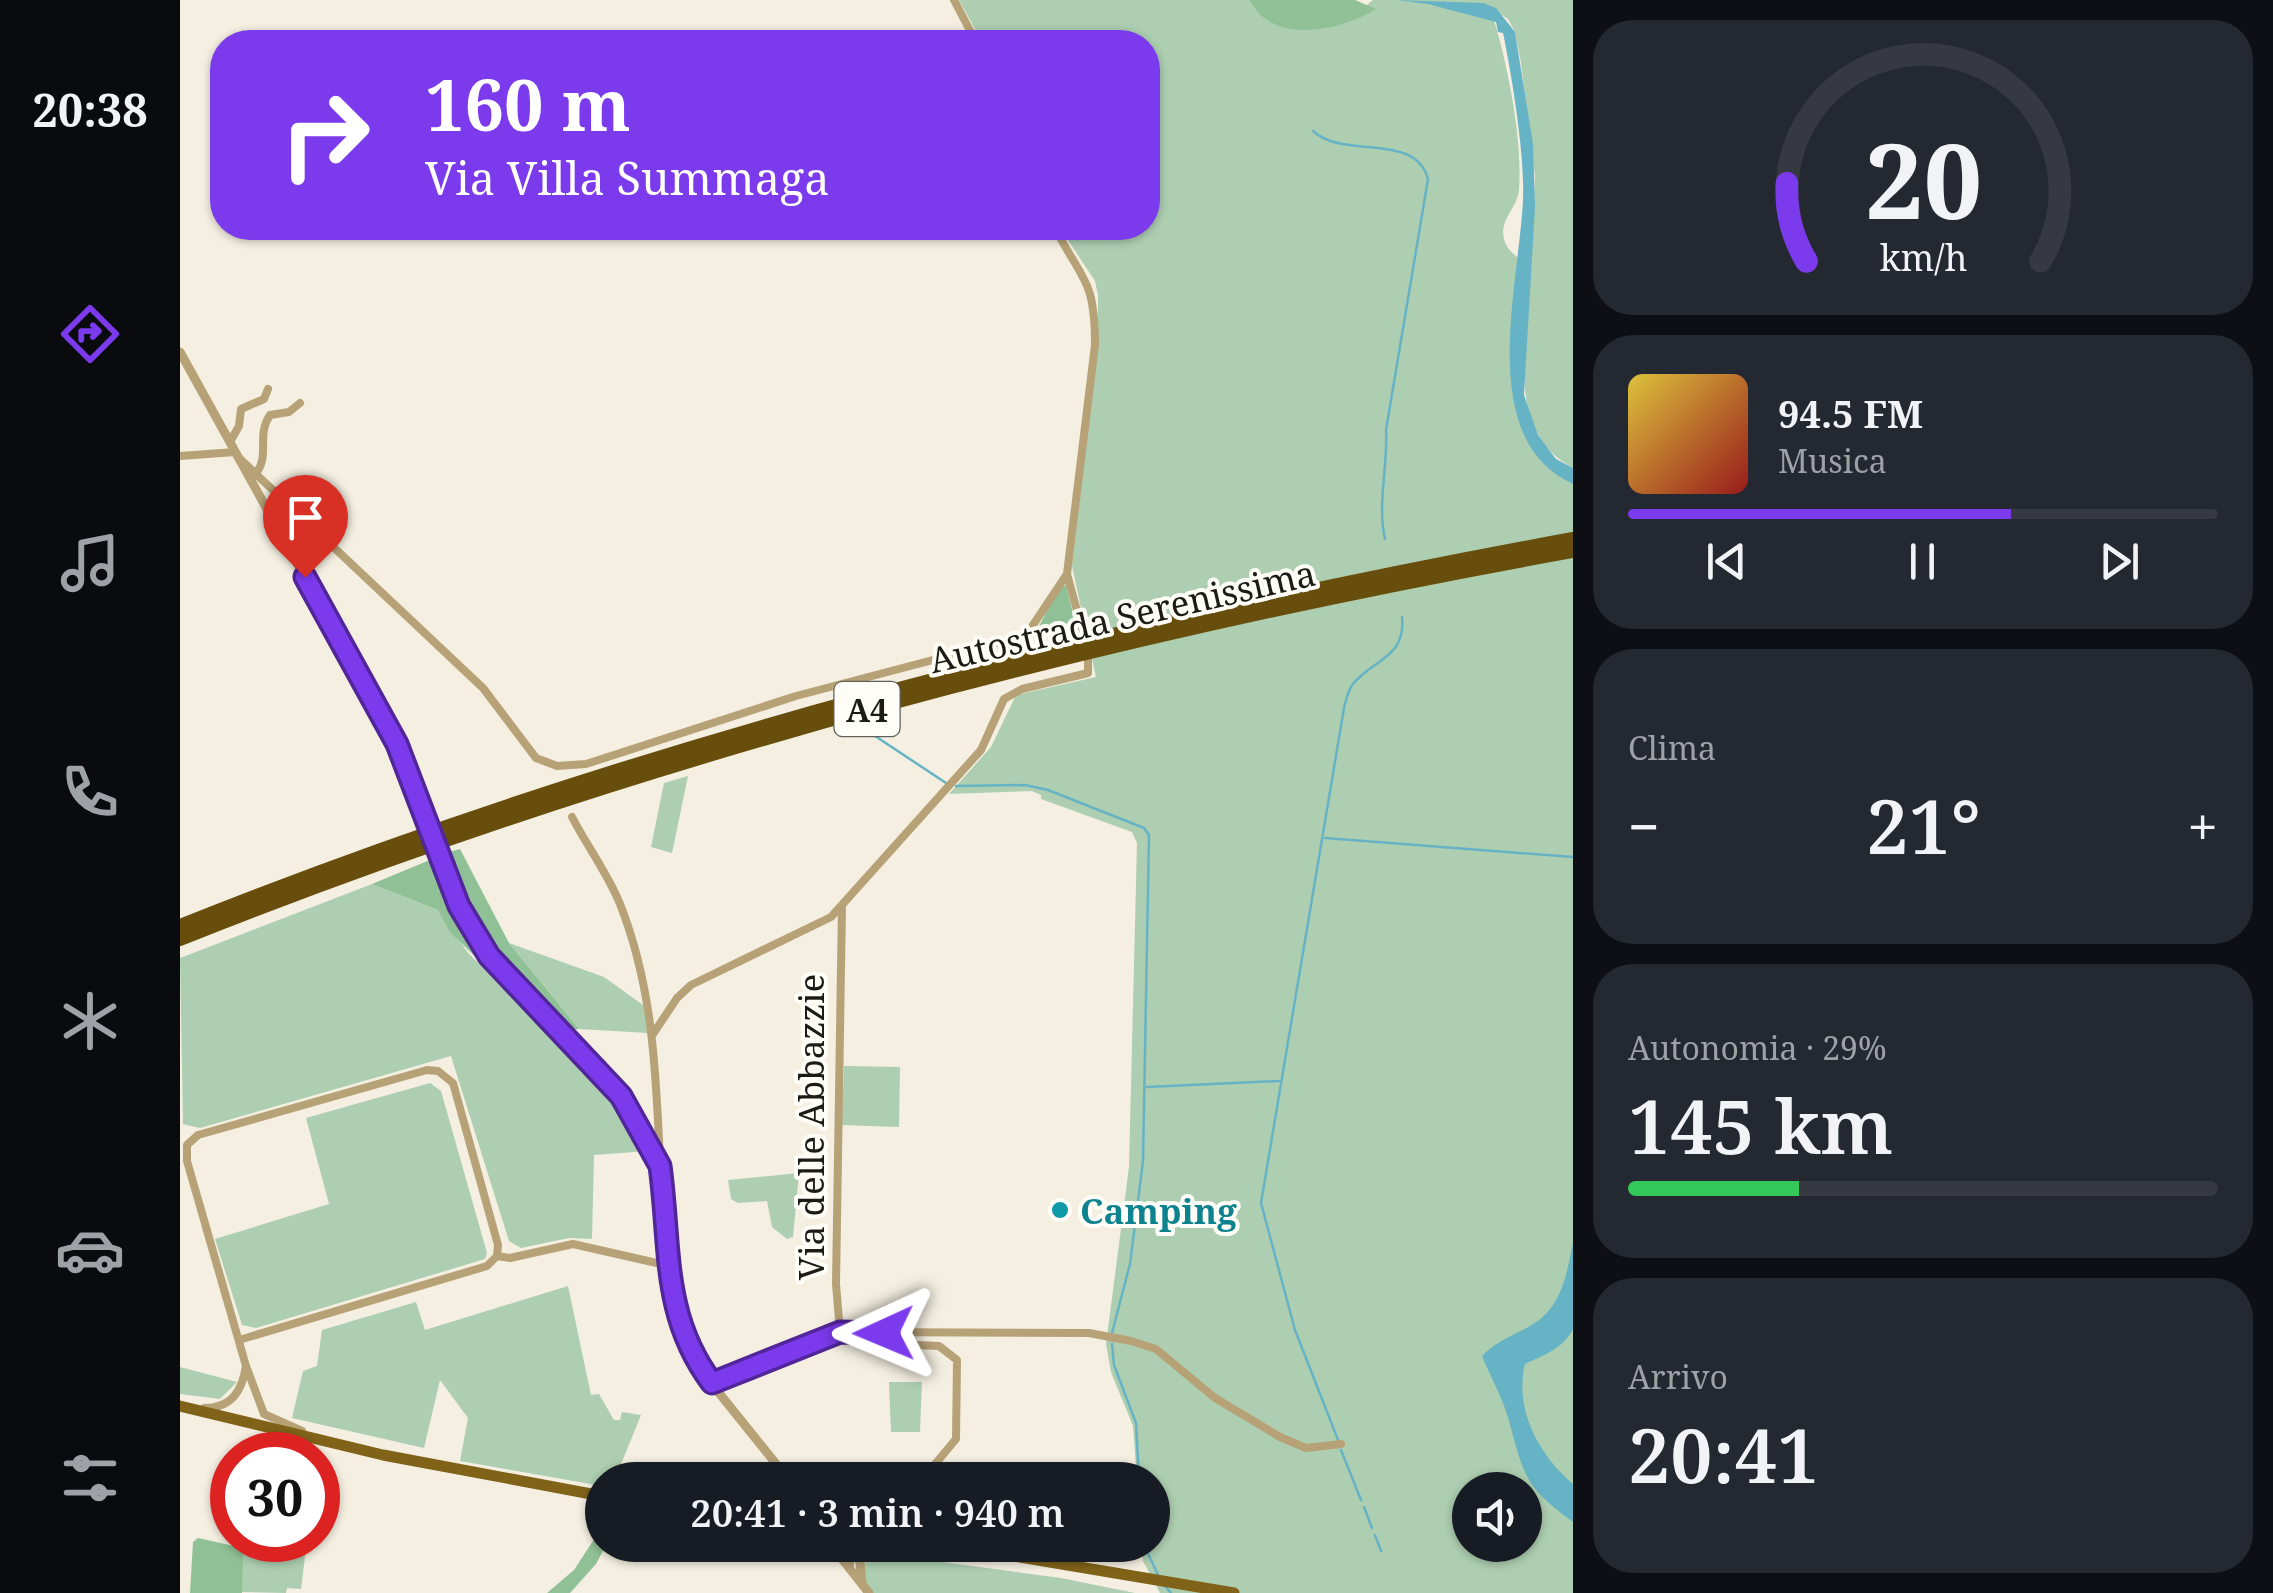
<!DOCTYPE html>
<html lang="it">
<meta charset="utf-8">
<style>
body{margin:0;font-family:"Noto Serif",serif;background:#242831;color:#f1f3f6;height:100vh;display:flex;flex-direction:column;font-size:38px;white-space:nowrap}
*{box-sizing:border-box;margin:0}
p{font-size:32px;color:#9ea1a6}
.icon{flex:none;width:55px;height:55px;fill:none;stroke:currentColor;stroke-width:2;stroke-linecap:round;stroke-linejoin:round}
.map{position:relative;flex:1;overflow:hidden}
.details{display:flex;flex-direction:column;gap:20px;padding:20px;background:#0d0f14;width:700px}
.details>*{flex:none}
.top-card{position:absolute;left:30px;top:30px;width:950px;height:210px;border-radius:40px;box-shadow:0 2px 8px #0004;background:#7c3aed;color:#fff;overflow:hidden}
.fabs{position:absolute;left:1272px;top:1472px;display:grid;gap:20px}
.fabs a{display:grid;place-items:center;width:90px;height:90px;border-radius:50%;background:#171b24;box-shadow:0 2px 8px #0004;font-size:50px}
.speed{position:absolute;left:30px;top:1432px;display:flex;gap:20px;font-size:50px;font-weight:700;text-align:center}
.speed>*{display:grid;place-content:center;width:130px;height:130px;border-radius:50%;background:#171b24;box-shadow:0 2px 8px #0004;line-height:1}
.speed .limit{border:15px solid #d22;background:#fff;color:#111}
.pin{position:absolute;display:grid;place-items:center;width:85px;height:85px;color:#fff;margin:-102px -42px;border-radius:50% 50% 50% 0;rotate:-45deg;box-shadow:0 0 10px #0007}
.pin .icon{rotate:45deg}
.me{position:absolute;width:110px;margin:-55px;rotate:269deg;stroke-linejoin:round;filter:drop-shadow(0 0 8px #0008)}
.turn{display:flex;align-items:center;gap:35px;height:210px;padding:0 50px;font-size:45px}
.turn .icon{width:130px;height:130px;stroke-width:2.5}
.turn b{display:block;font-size:70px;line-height:85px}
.big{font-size:75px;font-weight:600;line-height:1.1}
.details .card{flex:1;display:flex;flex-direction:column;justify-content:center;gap:15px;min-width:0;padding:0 35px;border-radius:40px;background:#242831}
.details .dial{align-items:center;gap:0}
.dial svg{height:260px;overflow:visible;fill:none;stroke:#363941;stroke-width:7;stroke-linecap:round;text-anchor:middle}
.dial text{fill:#f1f3f6;stroke:none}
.song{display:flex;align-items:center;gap:30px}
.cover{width:120px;height:120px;border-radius:15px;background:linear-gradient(135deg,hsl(50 70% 55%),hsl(0 70% 35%))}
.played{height:10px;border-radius:5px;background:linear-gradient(90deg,#7c3aed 65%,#363941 65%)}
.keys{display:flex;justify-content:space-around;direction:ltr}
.heat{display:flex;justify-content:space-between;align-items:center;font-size:55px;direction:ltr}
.charge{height:15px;border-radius:8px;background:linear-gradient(90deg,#34c759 29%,#363941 0)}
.trip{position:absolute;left:405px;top:1462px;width:585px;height:100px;border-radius:50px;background:#171b24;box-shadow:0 2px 8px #0004;font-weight:600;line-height:100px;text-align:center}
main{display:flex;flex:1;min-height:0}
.tab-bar{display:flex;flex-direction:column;width:180px;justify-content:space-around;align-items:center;background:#090b0e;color:#9ea1a6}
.tab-bar .icon{width:70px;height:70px}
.tab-bar .current{color:#7c3aed}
.tab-bar b{font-size:45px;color:#f1f3f6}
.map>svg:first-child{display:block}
</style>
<main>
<nav class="tab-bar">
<b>20:38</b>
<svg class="icon current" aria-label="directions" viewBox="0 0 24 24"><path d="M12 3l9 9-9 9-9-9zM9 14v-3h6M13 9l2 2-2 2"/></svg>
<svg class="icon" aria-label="music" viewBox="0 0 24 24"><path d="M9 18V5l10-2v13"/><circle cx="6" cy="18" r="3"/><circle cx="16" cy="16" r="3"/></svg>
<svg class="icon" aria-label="phone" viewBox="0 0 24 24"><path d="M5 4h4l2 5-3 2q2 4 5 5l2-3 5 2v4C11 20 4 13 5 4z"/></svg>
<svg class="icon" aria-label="climate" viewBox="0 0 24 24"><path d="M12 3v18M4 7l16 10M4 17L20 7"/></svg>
<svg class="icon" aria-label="car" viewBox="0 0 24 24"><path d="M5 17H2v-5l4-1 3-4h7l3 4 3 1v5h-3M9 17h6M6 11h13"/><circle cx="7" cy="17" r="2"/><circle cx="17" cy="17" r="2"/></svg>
<svg class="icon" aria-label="filters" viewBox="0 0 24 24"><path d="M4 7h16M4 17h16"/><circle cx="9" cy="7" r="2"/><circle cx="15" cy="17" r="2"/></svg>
</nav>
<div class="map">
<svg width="1393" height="1593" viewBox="0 0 1393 1593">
<rect width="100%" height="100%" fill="#f4efe1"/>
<path fill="#adceb0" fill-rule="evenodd" d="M779 0H1112L1183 8 1193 0H1393V468C1341 440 1341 384 1347 332L1334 341 1341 419 1393 479V1593H980L963 1561 961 1545H972V1480H957L953 1426 931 1372 926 1344 949 1167 957 843 952 832 861 799V795L852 791 769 794 811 747 836 695 916 677 892 566 918 345V295L915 281 880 228H968V42H802ZM1310 7 1328 19 1335 32 1341 63 1355 176 1351 267C1341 260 1327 252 1324 239 1319 219 1338 208 1339 189 1343 137 1326 56 1310 7ZM1290 1490H1345V1545H1290Z
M508 776 492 853 471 847 484 783Z
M192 884 258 910 288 953 428 1087 452 1119 468 1151 414 1155 412 1239 389 1238 341 1248 329 1241 271 1056 20 1128 3 1124 0 958Z
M329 943 424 977 463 1005 468 1033 399 1029Z
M664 1066 720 1067 719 1127 662 1125Z
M250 1083 261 1091 307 1253 305 1259 76 1328 62 1325 35 1239 149 1204 126 1118Z
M619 1173 613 1237 607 1239 592 1227 587 1201 558 1203 551 1199 548 1180Z
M388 1286 411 1395 419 1394 434 1420H440L442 1412 461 1415 437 1474 432 1480H422V1486L280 1461 288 1418 260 1380 244 1448 112 1418 123 1371 137 1366 142 1330 236 1302 245 1330Z
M0 1367 57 1382 40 1399 0 1394Z
M709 1382H742L740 1432H711Z
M64 1540H127L121 1589 107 1588 106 1593 59 1592Z
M697 1553 881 1578 955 1593H693L684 1581 682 1566Z"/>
<path fill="#90c196" d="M1070 0H1175L1196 9C1161 31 1092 46 1070 0Z
M886 585 897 629 853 638 879 587Z
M280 849 329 943 399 1029 391 1030C337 977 292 926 265 853Z
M257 857C270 904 294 942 321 982L270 932 258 910 192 884Z
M422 1527V1545H426L416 1564 390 1593H367L394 1570Z
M18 1538 63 1548 62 1593H10L13 1542Z"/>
<path fill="#67b3c6" d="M1216 0 1303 3 1316 8 1335 32 1353 144 1355 207 1344 395 1358 435 1376 459 1393 468V484C1294 440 1340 282 1343 199 1345 156 1332 76 1323 33L1318 32 1316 22 1248 4Z
M1393 1243V1329C1384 1348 1364 1355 1345 1364 1334 1410 1359 1455 1393 1484V1522C1345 1487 1344 1476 1329 1421 1323 1398 1311 1378 1302 1356 1316 1341 1332 1336 1350 1326 1382 1308 1386 1276 1393 1243Z"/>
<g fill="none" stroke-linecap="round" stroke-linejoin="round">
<path stroke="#67b3c6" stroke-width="2.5" d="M1133 131C1164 160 1235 131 1248 179L1206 430C1208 468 1197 503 1205 539
M680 726 766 783
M776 786 845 785 868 790 964 828 969 835 963 1161 950 1264 932 1333
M1145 838 1393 857
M967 1087 1099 1081
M932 1344 934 1365 956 1423 959 1480
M1158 1440 1115 1330 1081 1203 1164 708C1166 700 1168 691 1172 685 1192 659 1226 659 1222 617
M1161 1450 1181 1500
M1184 1507 1192 1528
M1195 1535 1201 1551
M964 1545 978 1575
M985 1586 991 1593"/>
<path stroke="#b7a277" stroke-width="8" d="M774 0 796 42
M875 228C902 281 915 278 915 345L887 574 902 629
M50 442 59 426 61 409 84 399 88 389
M0 456 55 452
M60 459 303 688 356 758 377 766 406 764 616 696 840 637 849 631 887 574
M77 472C90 453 76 436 90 415L109 412 120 403
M392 817C407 846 428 874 440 904 473 987 476 1073 480 1161
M473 1034 497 998 511 985 651 917 801 750 824 699 842 689 908 673V659
M660 1332 909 1333 951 1341 976 1349 1035 1398 1100 1437 1126 1448 1161 1444
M708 1334 716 1344 759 1346 777 1360 776 1439 751 1469 750 1480
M59 1340 307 1266 317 1256 330 1258 393 1244 490 1266
M66 1366 7 1161V1145L18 1135 247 1070 258 1071 273 1083 318 1245 317 1256
M531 1383 660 1332 656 1284 662 905
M24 1408C52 1408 62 1391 66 1366L84 1414 122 1431"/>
<path stroke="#b7a277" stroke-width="9" d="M0 352 217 744 279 905 309 956 441 1096 466 1135 480 1166 491 1282 502 1337 531 1383 609 1480
M651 1545 689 1593
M678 1545 682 1582
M682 1559 692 1549 711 1545
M669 1568 672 1545"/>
<path stroke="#806319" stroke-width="11" d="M0 1406 203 1455 422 1496
M724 1545 776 1553
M768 1545 1054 1593"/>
<path stroke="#674e0c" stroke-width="14" d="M0 926C449 746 918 626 1393 539
M0 939C448 760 918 636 1393 551"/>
</g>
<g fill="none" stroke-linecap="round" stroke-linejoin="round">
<defs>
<path id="route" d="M125 577 217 744 279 906 309 956 441 1096 480 1166C491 1246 481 1315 532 1383L660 1332 704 1333"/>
</defs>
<use href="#route" stroke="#51269a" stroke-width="25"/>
<use href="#route" stroke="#7c3aed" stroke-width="18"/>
</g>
<circle fill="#0f9aa8" stroke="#fffdf7" stroke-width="4" cx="880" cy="1210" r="10"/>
<g text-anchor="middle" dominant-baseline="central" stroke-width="8" stroke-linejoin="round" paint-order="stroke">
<rect fill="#fffdf7" stroke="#605f59" stroke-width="2.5" x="654.5" y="682" width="65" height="54" rx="8"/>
<g font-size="32" font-weight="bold" fill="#1c1b15">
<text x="687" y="709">A4</text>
</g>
<g font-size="35" fill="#1c1b15" stroke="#fffdf7">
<text transform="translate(942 616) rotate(-13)">Autostrada Serenissima</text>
<text transform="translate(630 1127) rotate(-90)">Via delle Abbazzie</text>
</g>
<g font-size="35" font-weight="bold" fill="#0d838f" stroke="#fffdf7" text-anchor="start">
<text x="900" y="1210">Camping</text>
</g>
</g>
</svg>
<div class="fabs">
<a><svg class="icon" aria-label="sound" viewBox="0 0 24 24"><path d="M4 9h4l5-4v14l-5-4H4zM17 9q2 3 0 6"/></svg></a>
</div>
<div class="speed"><div class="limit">30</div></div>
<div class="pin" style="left:125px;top:577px;background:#d93025"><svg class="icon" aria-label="arrive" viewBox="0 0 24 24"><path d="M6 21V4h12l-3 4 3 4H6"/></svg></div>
<svg class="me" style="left:704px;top:1333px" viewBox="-20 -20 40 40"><path d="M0-17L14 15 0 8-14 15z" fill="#7c3aed" stroke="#fff" stroke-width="4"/></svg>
<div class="trip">20:41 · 3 min · 940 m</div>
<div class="top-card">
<div class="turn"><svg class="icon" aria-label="right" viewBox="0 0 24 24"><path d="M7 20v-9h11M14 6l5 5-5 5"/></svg><div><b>160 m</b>Via Villa Summaga</div></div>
</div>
</div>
<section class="details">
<div class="card dial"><svg viewBox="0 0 100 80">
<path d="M14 69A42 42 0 1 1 86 69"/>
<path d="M14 69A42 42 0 0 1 8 45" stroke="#7c3aed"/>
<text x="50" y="56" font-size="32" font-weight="700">20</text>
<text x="50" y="72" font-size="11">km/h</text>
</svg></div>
<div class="card">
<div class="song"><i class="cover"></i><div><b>94.5 FM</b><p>Musica</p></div></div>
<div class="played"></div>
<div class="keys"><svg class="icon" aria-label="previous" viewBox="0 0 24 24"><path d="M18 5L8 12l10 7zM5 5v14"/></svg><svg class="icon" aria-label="pause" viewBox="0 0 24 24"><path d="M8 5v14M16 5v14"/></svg><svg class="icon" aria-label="next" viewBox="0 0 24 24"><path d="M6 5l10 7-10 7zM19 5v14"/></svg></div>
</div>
<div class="card"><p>Clima</p>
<div class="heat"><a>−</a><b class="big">21°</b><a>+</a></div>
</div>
<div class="card"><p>Autonomia · 29%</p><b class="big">145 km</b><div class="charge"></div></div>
<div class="card"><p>Arrivo</p><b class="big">20:41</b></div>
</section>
</main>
